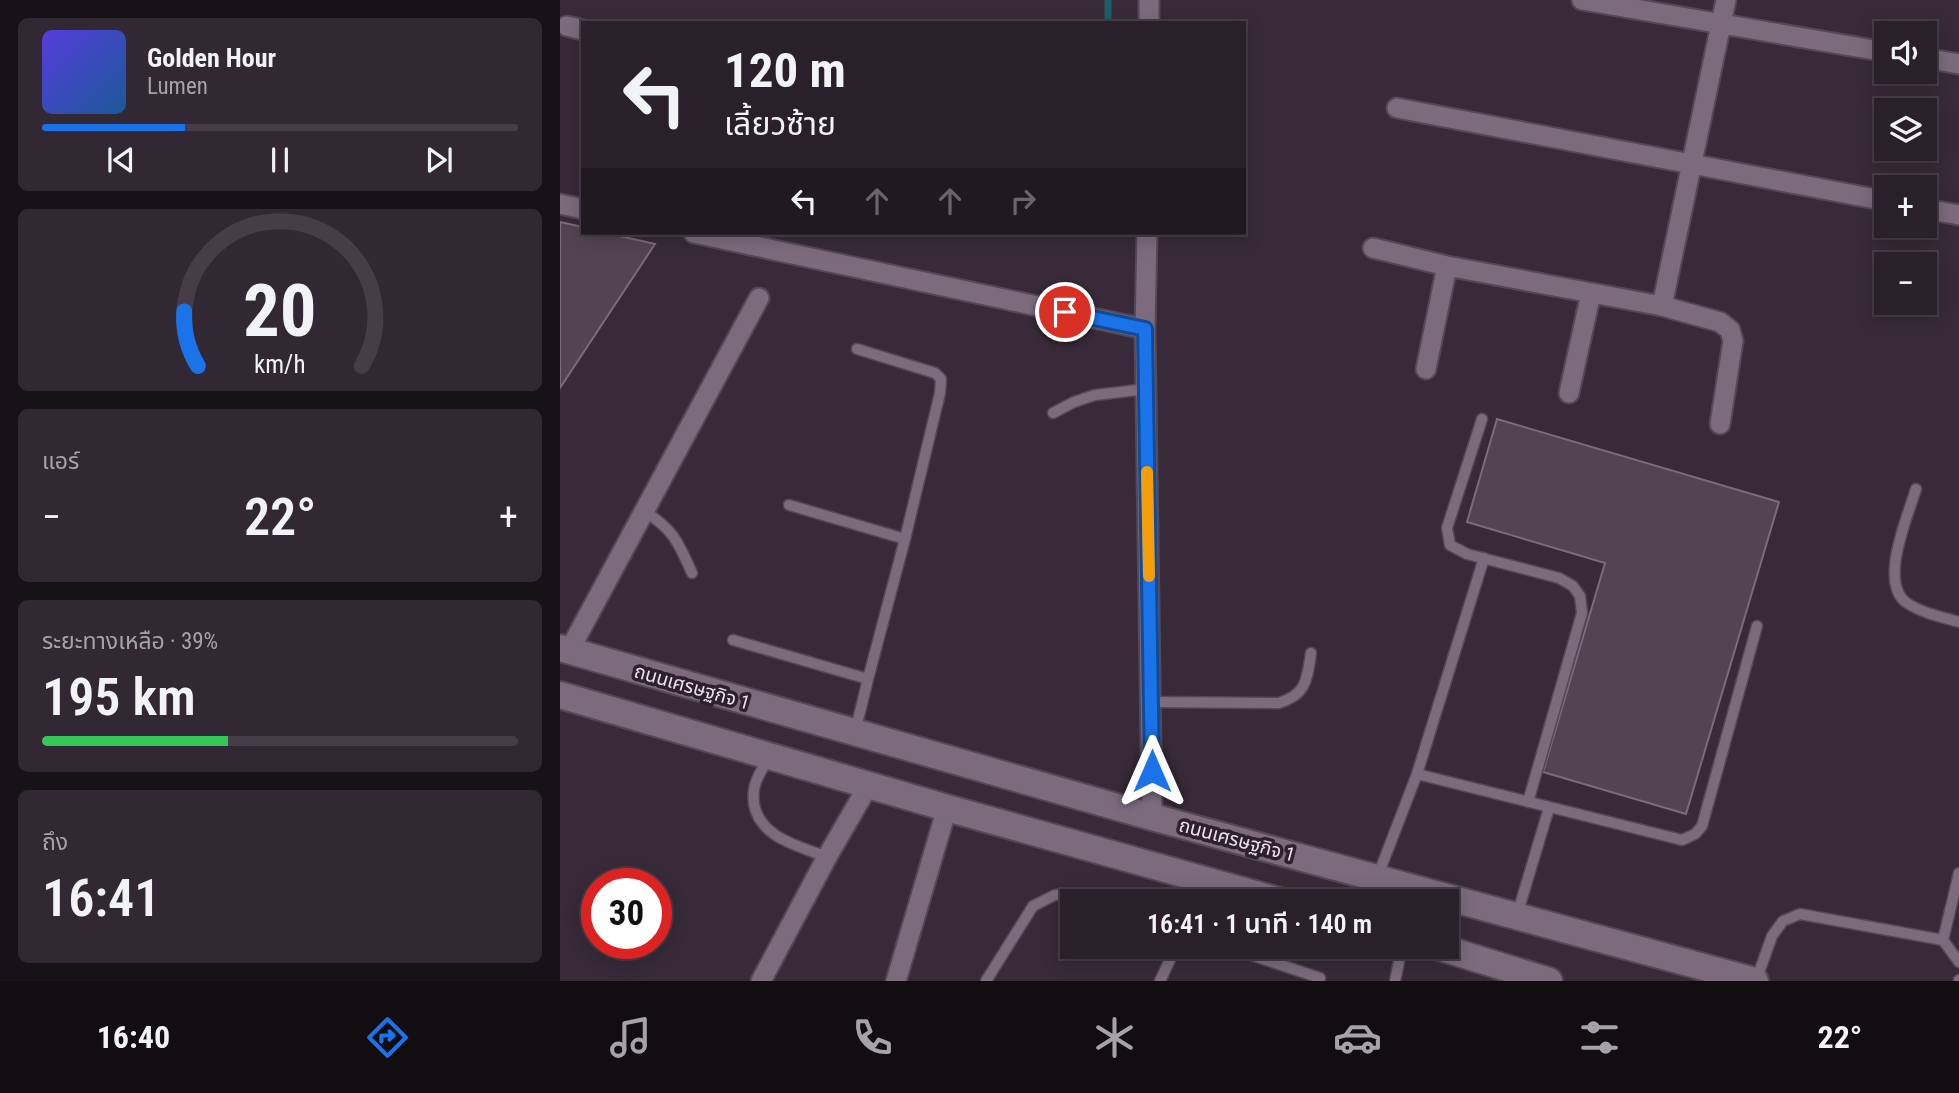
<!DOCTYPE html>
<html lang="th">
<meta charset="utf-8">
<style>
body{margin:0;font-family:"Roboto Condensed","Noto Sans Thai",sans-serif;background:#322833;color:#f1f3f6;height:100vh;display:flex;flex-direction:column;font-size:26px;white-space:nowrap}
*{box-sizing:border-box;margin:0}
p{font-size:23px;color:#a5a3a9}
.icon{flex:none;width:38px;height:38px;fill:none;stroke:currentColor;stroke-width:2;stroke-linecap:round;stroke-linejoin:round}
.map{position:relative;flex:1;overflow:hidden}
.side{display:flex;flex-direction:column;gap:18px;padding:18px;background:#171218;width:560px}
.side>*{flex:none}
.top-card{position:absolute;left:21px;top:21px;width:665px;height:214px;border-radius:0px;box-shadow:0 4px 18px #0003,0 0 0 2px #463e47;background:#2a202b;color:#f1f3f6;overflow:hidden}
.controls{position:absolute;left:1314px;top:21px;display:grid;gap:14px}
.controls a{display:grid;place-items:center;width:63px;height:63px;border-radius:0px;background:#2a202b;box-shadow:0 4px 18px #0003,0 0 0 2px #463e47;font-size:35px}
.speed{position:absolute;left:21px;top:868px;display:flex;gap:14px;font-size:35px;font-weight:700;text-align:center}
.speed>*{display:grid;place-content:center;width:91px;height:91px;border-radius:50%;background:#2a202b;box-shadow:0 4px 18px #0003,0 0 0 2px #463e47;line-height:1}
.speed .limit{border:10px solid #d22;background:#fff;color:#111}
.pin{position:absolute;display:grid;place-items:center;width:60px;height:60px;color:#fff;margin:-30px;border:4px solid #fff;border-radius:50%;box-shadow:0 2px 7px #0007}
.me{position:absolute;width:77px;margin:-38px;rotate:0deg;stroke-linejoin:round;filter:drop-shadow(0 0 5px #0008)}
.turn{display:flex;align-items:center;gap:24px;height:147px;padding:0 28px;font-size:32px}
.turn .icon{width:91px;height:91px;stroke-width:2.5}
.turn b{display:block;font-size:49px;line-height:60px}
.lanes{display:flex;align-items:center;height:66px;padding:0 28px;background:#0003;justify-content:center;gap:35px;direction:ltr}
.lanes .off{opacity:.35}
.big{font-size:52px;font-weight:600;line-height:1.1}
.side .tile{flex:1;display:flex;flex-direction:column;justify-content:center;gap:10px;min-width:0;padding:0 24px;border-radius:10px;background:#322833}
.side .dial{align-items:center;gap:0}
.dial svg{height:182px;overflow:visible;fill:none;stroke:#463e47;stroke-width:7;stroke-linecap:round;text-anchor:middle}
.dial text{fill:#f1f3f6;stroke:none}
.song{display:flex;align-items:center;gap:21px}
.cover{width:84px;height:84px;border-radius:10px;background:linear-gradient(135deg,hsl(250 70% 55%),hsl(210 70% 35%))}
.played{height:7px;border-radius:4px;background:linear-gradient(90deg,#1a73e8 30%,#463e47 30%)}
.keys{display:flex;justify-content:space-around;direction:ltr}
.heat{display:flex;justify-content:space-between;align-items:center;font-size:38px;direction:ltr}
.charge{height:10px;border-radius:5px;background:linear-gradient(90deg,#34c759 39%,#463e47 0)}
.trip{position:absolute;left:500px;top:889px;width:399px;height:70px;border-radius:0px;background:#2a202b;box-shadow:0 4px 18px #0003,0 0 0 2px #463e47;font-weight:600;line-height:70px;text-align:center}
.menu{display:flex;height:112px;justify-content:space-around;align-items:center;background:#110d11;color:#a5a3a9}
.menu .icon{width:49px;height:49px}
.menu .on{color:#1a73e8}
.menu b{font-size:32px;color:#f1f3f6}
main{display:flex;flex:1;min-height:0}
.map>svg:first-child{display:block}
</style>
<main>
<section class="side">
<div class="tile">
<div class="song"><i class="cover"></i><div><b>Golden Hour</b><p>Lumen</p></div></div>
<div class="played"></div>
<div class="keys"><svg class="icon" aria-label="previous" viewBox="0 0 24 24"><path d="M18 5L8 12l10 7zM5 5v14"/></svg><svg class="icon" aria-label="pause" viewBox="0 0 24 24"><path d="M8 5v14M16 5v14"/></svg><svg class="icon" aria-label="next" viewBox="0 0 24 24"><path d="M6 5l10 7-10 7zM19 5v14"/></svg></div>
</div>
<div class="tile dial"><svg viewBox="0 0 100 80">
<path d="M14 69A42 42 0 1 1 86 69"/>
<path d="M14 69A42 42 0 0 1 8 45" stroke="#1a73e8"/>
<text x="50" y="56" font-size="32" font-weight="700">20</text>
<text x="50" y="72" font-size="11">km/h</text>
</svg></div>
<div class="tile"><p>แอร์</p>
<div class="heat"><a>−</a><b class="big">22°</b><a>+</a></div>
</div>
<div class="tile"><p>ระยะทางเหลือ · 39%</p><b class="big">195 km</b><div class="charge"></div></div>
<div class="tile"><p>ถึง</p><b class="big">16:41</b></div>
</section>
<div class="map">
<svg width="1399" height="981" viewBox="0 0 1399 981">
<rect width="100%" height="100%" fill="#382a39"/>
<g fill="none" stroke-linecap="round" stroke-linejoin="round">
<path stroke="#205c68" stroke-width="7" d="M548 23V0"/>
</g>
<path fill="#534454" stroke="#7b6b7c" stroke-width="2" d="M0 222 23 227V233H46L95 244 0 388Z
M937 419 1219 502 1126 814 983 772 1045 563 907 522Z"/>
<g fill="none" stroke-linecap="round" stroke-linejoin="round">
<defs>
<path id="service" d="M493 413 514 402 535 395 586 389
M922 419 887 528 890 545 907 554 999 578 1013 586 1020 596 1022 613 968 802
M1356 489C1348 516 1318 583 1347 603 1362 613 1382 617 1399 622
M229 505 345 539
M84 511C114 530 118 542 132 573
M173 640 308 679
M592 702 719 703C747 694 747 679 751 653
M295 732 308 679 345 539 380 393 381 379 375 373 297 349
M209 757C205 765 199 773 196 782 193 789 193 796 194 804 200 838 239 846 267 857
M857 774 924 558
M817 878 857 774 1122 840 1135 834 1142 826 1197 626
M957 915 989 808
M1383 940 1399 873
M667 947 760 978
M426 981 473 906 495 895 515 894 535 901
M600 981 616 947
M835 981 842 947
M1196 981 1212 936 1223 921 1240 914 1383 940 1399 962
M1399 981V980"/>
<path id="minor" d="M1022 0 1326 52
M589 23V0
M7 26 23 30
M1365 58 1399 64
M837 108 1326 201
M0 204 23 209
M1365 209 1399 215
M134 233 585 329
M587 233 585 329 592 817
M813 248 887 266 1102 306 1166 0
M1102 306 1160 322 1170 330 1173 341 1160 424
M866 369 887 266
M1009 393 1031 293
M9 651 199 298
M201 981 267 857 308 786
M336 981 387 808"/>
<path id="secondary" d="M0 648 592 817 1195 981
M0 695 387 808 720 901
M879 947 989 981"/>
</defs>
<use href="#service" stroke="#544855" stroke-width="13"/>
<use href="#minor" stroke="#544855" stroke-width="23"/>
<use href="#secondary" stroke="#544855" stroke-width="30"/>
<use href="#service" stroke="#7b6b7d" stroke-width="10"/>
<use href="#minor" stroke="#7b6b7d" stroke-width="19"/>
<use href="#secondary" stroke="#7b6b7d" stroke-width="26"/>
</g>
<g fill="none" stroke-linecap="round" stroke-linejoin="round">
<defs>
<path id="route" d="M505 312 585 329 592 771"/>
</defs>
<use href="#route" stroke="#114b97" stroke-width="18"/>
<use href="#route" stroke="#1a73e8" stroke-width="12"/>
<path stroke="#f59e0b" stroke-width="12" d="M587 472 589 576"/>
</g>
<g text-anchor="middle" dominant-baseline="central" stroke-width="7" stroke-linejoin="round" paint-order="stroke">
<g font-size="19" fill="#ebe2ec" stroke="#2e202f">
<text transform="translate(132 687) rotate(16)">ถนนเศรษฐกิจ 1</text>
<text transform="translate(677 840) rotate(15)">ถนนเศรษฐกิจ 1</text>
</g>
</g>
</svg>
<div class="controls">
<a><svg class="icon" aria-label="sound" viewBox="0 0 24 24"><path d="M4 9h4l5-4v14l-5-4H4zM17 9q2 3 0 6"/></svg></a>
<a><svg class="icon" aria-label="layers" viewBox="0 0 24 24"><path d="M12 4l9 5-9 5-9-5zM3 14l9 5 9-5"/></svg></a>
<a>+</a>
<a>−</a>
</div>
<div class="speed"><div class="limit">30</div></div>
<div class="pin" style="left:505px;top:312px;background:#d93025"><svg class="icon" aria-label="arrive" viewBox="0 0 24 24"><path d="M6 21V4h12l-3 4 3 4H6"/></svg></div>
<svg class="me" style="left:592px;top:771px" viewBox="-20 -20 40 40"><path d="M0-17L14 15 0 8-14 15z" fill="#1a73e8" stroke="#fff" stroke-width="4"/></svg>
<div class="trip">16:41 · 1 นาที · 140 m</div>
<div class="top-card">
<div class="turn"><svg class="icon" aria-label="left" viewBox="0 0 24 24"><path d="M17 20v-9H6M10 6l-5 5 5 5"/></svg><div><b>120 m</b>เลี้ยวซ้าย</div></div>
<div class="lanes"><svg class="icon" aria-label="left" viewBox="0 0 24 24"><path d="M17 20v-9H6M10 6l-5 5 5 5"/></svg><svg class="icon off" aria-label="ahead" viewBox="0 0 24 24"><path d="M12 20V5M6 11l6-6 6 6"/></svg><svg class="icon off" aria-label="ahead" viewBox="0 0 24 24"><path d="M12 20V5M6 11l6-6 6 6"/></svg><svg class="icon off" aria-label="right" viewBox="0 0 24 24"><path d="M7 20v-9h11M14 6l5 5-5 5"/></svg></div>
</div>
</div>
</main>
<nav class="menu">
<b>16:40</b>
<svg class="icon on" aria-label="directions" viewBox="0 0 24 24"><path d="M12 3l9 9-9 9-9-9zM9 14v-3h6M13 9l2 2-2 2"/></svg>
<svg class="icon" aria-label="music" viewBox="0 0 24 24"><path d="M9 18V5l10-2v13"/><circle cx="6" cy="18" r="3"/><circle cx="16" cy="16" r="3"/></svg>
<svg class="icon" aria-label="phone" viewBox="0 0 24 24"><path d="M5 4h4l2 5-3 2q2 4 5 5l2-3 5 2v4C11 20 4 13 5 4z"/></svg>
<svg class="icon" aria-label="climate" viewBox="0 0 24 24"><path d="M12 3v18M4 7l16 10M4 17L20 7"/></svg>
<svg class="icon" aria-label="car" viewBox="0 0 24 24"><path d="M5 17H2v-5l4-1 3-4h7l3 4 3 1v5h-3M9 17h6M6 11h13"/><circle cx="7" cy="17" r="2"/><circle cx="17" cy="17" r="2"/></svg>
<svg class="icon" aria-label="filters" viewBox="0 0 24 24"><path d="M4 7h16M4 17h16"/><circle cx="9" cy="7" r="2"/><circle cx="15" cy="17" r="2"/></svg>
<b>22°</b>
</nav>
